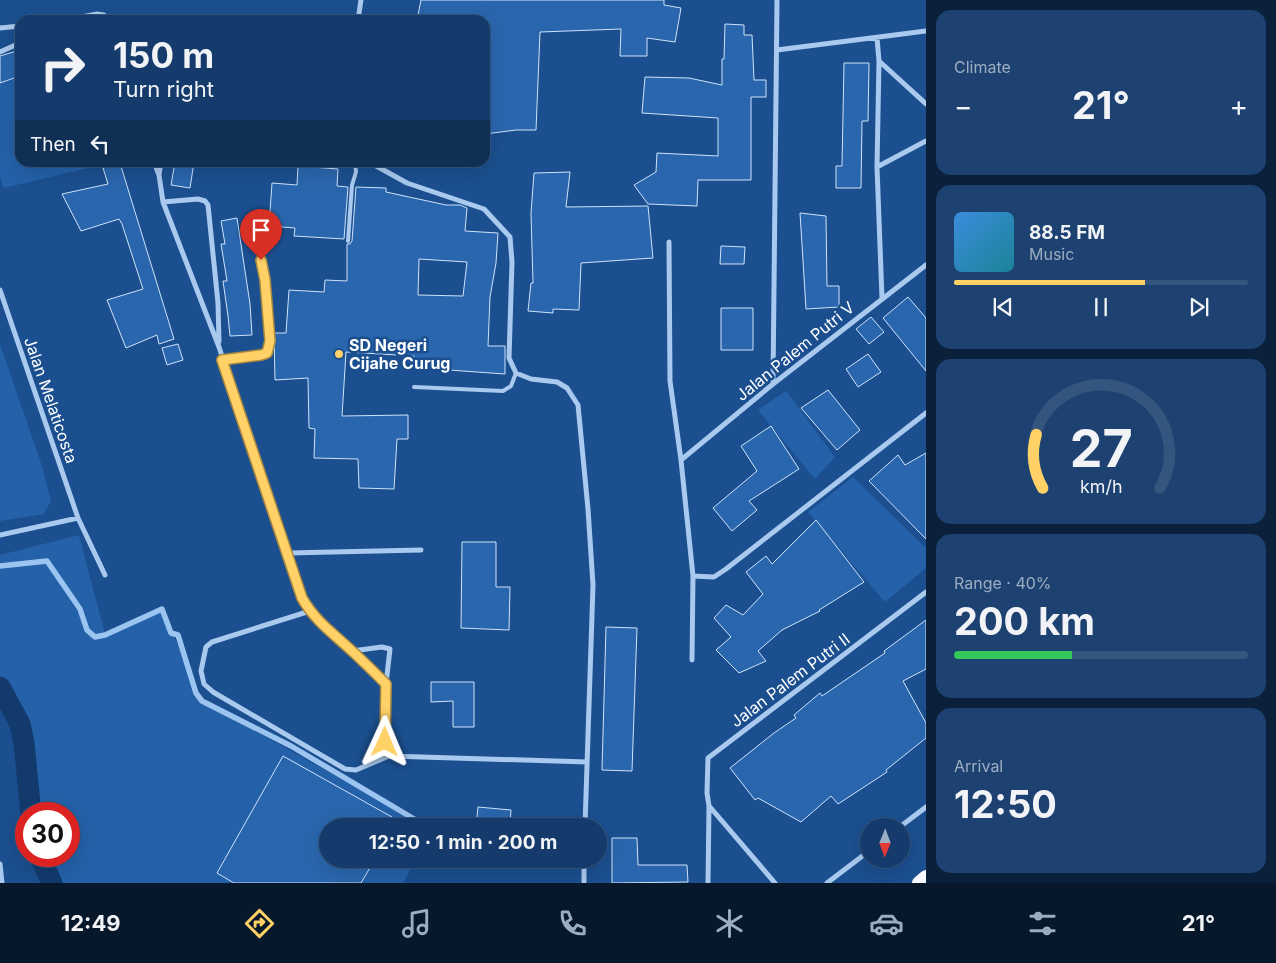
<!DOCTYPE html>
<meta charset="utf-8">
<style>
body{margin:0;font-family:Inter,sans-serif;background:#1d4271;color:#f1f3f6;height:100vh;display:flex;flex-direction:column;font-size:19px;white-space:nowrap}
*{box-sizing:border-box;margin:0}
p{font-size:16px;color:#9dadc1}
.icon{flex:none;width:28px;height:28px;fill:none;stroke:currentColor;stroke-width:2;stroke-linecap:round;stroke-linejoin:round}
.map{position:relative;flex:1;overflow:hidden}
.side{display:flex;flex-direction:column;gap:10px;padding:10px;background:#0b203b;width:350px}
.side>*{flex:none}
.hud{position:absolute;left:15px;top:15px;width:475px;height:152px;border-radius:15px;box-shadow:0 5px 20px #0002,0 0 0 1px #33557e;background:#143b6b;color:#f1f3f6;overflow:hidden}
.needle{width:32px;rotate:181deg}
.buttons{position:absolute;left:860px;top:818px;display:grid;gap:10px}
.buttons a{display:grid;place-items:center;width:50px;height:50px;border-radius:50%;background:#143b6b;box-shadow:0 5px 20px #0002,0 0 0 1px #33557e;font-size:25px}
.speed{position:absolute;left:15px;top:802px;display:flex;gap:10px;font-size:25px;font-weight:700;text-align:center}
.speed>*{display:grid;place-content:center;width:65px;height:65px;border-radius:50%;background:#143b6b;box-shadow:0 5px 20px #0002,0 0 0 1px #33557e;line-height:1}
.speed .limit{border:8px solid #d22;background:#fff;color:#111}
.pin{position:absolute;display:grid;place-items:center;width:42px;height:42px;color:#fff;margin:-51px -21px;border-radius:50% 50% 50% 0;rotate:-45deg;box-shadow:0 0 5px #0007}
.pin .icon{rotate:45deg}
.me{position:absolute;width:55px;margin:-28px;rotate:1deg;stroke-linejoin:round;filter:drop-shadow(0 0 4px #0008)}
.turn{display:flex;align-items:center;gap:18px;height:105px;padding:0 15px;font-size:22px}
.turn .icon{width:65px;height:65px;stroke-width:2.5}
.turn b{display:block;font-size:35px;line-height:42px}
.then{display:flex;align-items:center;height:48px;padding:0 15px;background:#0003;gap:10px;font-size:19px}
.big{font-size:38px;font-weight:700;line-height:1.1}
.side .card{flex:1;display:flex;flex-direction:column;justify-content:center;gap:8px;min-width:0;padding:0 18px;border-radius:15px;background:#1d4271}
.side .dial{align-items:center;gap:0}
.dial svg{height:130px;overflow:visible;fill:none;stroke:#33557e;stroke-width:7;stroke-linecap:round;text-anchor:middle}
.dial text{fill:#f1f3f6;stroke:none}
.song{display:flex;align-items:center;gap:15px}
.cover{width:60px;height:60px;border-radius:8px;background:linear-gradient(135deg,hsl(210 70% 55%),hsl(190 70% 35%))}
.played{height:5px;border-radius:2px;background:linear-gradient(90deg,#ffd166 65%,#33557e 65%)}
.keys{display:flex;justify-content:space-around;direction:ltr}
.heat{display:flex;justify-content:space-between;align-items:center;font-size:28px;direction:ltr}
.charge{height:8px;border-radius:4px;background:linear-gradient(90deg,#34c759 40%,#33557e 0)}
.trip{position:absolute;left:319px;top:818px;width:288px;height:50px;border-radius:25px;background:#143b6b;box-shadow:0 5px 20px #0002,0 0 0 1px #33557e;font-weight:700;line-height:50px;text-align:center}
.tab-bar{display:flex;height:80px;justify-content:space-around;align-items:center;background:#08182b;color:#9dadc1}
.tab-bar .icon{width:35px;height:35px}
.tab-bar .active{color:#ffd166}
.tab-bar b{font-size:22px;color:#f1f3f6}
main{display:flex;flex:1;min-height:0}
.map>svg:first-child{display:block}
</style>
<main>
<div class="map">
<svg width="926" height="883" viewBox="0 0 926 883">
<rect width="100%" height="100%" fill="#1b4f8f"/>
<path fill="#2461a8" d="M20 77V162H100L101 165 4 188 0 177V84Z
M0 344 43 469 51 501 44 514 0 521Z
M786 391 835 457 815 479 758 410Z
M853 477 926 548V568L885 602 808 512Z
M79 535 105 634 162 609 202 701 425 826H328V859H416L403 883H53L41 856H69V814H31L20 724 0 678V555Z"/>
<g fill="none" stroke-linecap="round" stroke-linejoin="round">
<path stroke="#9cc4f0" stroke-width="5.5" d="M0 566 47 561 80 609 87 630 95 637 105 635 162 609 171 633 178 635 196 693 202 701 291 746 426 826"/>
<path stroke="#123a6d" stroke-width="21" d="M0 687 20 724 24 743 31 814
M40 856 52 883"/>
</g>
<path fill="#2a66ad" stroke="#cfe3fa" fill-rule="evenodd" d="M421 0H664V5L681 8 675 42 647 38V56H620L621 29 540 32 536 130H516L485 134V20H417Z
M725 24 744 25V35H752L754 80H766V97H751V180H698L697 206 648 204 634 185 656 172 657 153 718 156V118L642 113 645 77 689 78 722 85V59H724Z
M20 50V76L0 83V56Z
M844 63H869L868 121H862L861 188H836V166H842Z
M175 162H194L190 188 171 185Z
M120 163 174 339 159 344 157 335 126 348 107 300 143 289 122 224 119 219 81 231 62 194 108 184 103 168Z
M298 166 338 169 337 186 348 187 344 239 294 236 295 228 269 226 272 183 297 185Z
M570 172 566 207 648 206 653 258 581 263 579 310 553 309V313L528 311 531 283H533L531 213 534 173Z
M356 187 386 188V192L446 205H460L467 208 465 231 498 233 496 263 490 297 488 346H505V374L449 370 447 364 414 361V356L346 352 342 416 408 415V439H397L394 489 359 488 358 459 314 458 315 429 309 428 308 378 275 380 274 333H286L289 290 324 292 325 280 347 281V244H350L352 241ZM419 259 467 262 463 296 418 295Z
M800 213 826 216 827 286H839V307L806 309Z
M237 218 250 304 252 335 230 336 228 316 223 281H227L221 244H225L221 221Z
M721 246 745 247 744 264H720Z
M908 297 926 318V371L883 318Z
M721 308H753V350H721Z
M871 317 884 332 869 344 856 329Z
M178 344 183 360 167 365 162 348Z
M868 354 881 372 858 387 846 369Z
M828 390 860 430 837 450 801 408Z
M771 426 799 469 749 501 757 510 732 531 713 508 757 471 741 446Z
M926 453V539L869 481 898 455 905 465Z
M816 520 864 582 819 610 820 611 782 630 758 651 766 661 739 673 716 650 731 637 714 618 726 605 743 615 763 594 746 572 766 556 772 564Z
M462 542H496V587H510L509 630 461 628Z
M926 620V669L903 681 926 723V738L886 770 887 772 838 804 831 796 801 822 758 798 755 800 730 768 774 733 796 718 794 715 820 693 822 696 885 653 884 651Z
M606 627 637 628 632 771 602 770Z
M431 682H474V727H453V701L431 702Z
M283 756 408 826H328V859H375L361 883H234L217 873Z
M478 807 511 810 510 826H476Z
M612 838H637L638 865H687L688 882 612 883Z"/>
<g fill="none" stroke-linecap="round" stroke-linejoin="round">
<path stroke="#a9c9ee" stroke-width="4" d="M348 241 352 185 356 172 355 162
M414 387 503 391 511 386 516 373"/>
<path stroke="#a9c9ee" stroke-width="5" d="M66 20 97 14 104 15 107 20
M358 20 361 0
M0 28 20 26
M877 38 879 61 877 167 882 298
M777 50 926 31
M0 52 20 43
M879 61 926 104
M154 162 159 175 163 202 219 347 302 598C315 621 334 634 352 651 364 662 374 673 386 684L385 742 389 756 587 762
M369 162 407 183 484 209 510 237 512 262 509 358 516 373 531 379 557 382 567 388 578 405 588 509 593 585 585 826
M877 167 926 141
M159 174 161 162
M163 202 198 199 205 201 208 205 218 303 219 342
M669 242 670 381 681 460 693 576 714 577 726 569 926 413
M0 290 78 518 105 575
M222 360 261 355 267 353 270 341 265 280 261 260
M773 384 777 0
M681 460 773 384 926 265
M0 535 78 518
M288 553 421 550
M310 611 212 642 206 647 201 671 204 684 213 692 345 769 356 770 389 756
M352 651 382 647 390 649 386 684
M692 660 693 576
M710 807 775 883
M901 826 926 807
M0 864 2 883
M584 883V859
M708 883 709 806 707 793 708 758 926 592
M827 883 869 851"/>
<path stroke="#f8faff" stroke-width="14" d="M919 883 926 877"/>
</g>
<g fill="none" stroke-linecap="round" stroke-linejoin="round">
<defs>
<path id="route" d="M261 260 265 280 270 341 267 353 261 355 222 360 302 598C315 621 334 634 352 651 364 662 375 673 386 684L385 742"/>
</defs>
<use href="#route" stroke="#a68842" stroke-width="12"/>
<use href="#route" stroke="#ffd166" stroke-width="9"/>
</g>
<circle fill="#ffd166" stroke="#1b4f8f" stroke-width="2" cx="339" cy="354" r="5"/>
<g text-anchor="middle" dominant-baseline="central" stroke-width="5" stroke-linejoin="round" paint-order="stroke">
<g font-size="16" font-weight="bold" fill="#fff" stroke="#1b4f8f" text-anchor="start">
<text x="349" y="345">SD Negeri<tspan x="349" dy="18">Cijahe Curug</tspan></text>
</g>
<g font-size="16" fill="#fff" stroke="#1b4f8f">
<text transform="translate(795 351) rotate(-39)">Jalan Palem Putri V</text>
<text transform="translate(51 400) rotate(71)">Jalan Melaticosta</text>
<text transform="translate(790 680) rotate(-37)">Jalan Palem Putri II</text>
</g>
</g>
</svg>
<div class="buttons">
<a><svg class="needle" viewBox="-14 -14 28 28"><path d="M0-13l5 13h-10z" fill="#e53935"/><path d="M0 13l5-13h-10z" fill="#9dadc1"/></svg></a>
</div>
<div class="speed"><div class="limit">30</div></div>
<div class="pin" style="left:261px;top:260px;background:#d93025"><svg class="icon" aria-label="arrive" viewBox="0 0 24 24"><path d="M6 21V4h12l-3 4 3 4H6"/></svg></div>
<svg class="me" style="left:385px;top:742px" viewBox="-20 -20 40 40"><path d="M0-17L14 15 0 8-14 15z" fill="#ffd166" stroke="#fff" stroke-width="4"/></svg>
<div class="trip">12:50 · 1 min · 200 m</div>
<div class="hud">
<div class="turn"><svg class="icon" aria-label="right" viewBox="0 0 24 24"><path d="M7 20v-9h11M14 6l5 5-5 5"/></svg><div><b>150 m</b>Turn right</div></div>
<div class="then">Then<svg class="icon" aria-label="left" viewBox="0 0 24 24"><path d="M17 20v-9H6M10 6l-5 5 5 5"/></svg></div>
</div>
</div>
<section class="side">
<div class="card"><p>Climate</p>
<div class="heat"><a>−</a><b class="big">21°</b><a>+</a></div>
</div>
<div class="card">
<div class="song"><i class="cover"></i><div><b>88.5 FM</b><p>Music</p></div></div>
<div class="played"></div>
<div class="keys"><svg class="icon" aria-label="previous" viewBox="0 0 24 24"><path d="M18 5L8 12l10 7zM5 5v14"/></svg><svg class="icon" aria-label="pause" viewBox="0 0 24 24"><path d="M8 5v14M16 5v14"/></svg><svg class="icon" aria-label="next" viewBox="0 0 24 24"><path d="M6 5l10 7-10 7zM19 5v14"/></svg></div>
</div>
<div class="card dial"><svg viewBox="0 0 100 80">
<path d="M14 69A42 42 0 1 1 86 69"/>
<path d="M14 69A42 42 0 0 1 10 36" stroke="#ffd166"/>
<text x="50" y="56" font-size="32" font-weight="700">27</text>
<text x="50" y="72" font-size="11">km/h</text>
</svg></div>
<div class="card"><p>Range · 40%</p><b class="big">200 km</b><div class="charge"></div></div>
<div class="card"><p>Arrival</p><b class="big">12:50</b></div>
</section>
</main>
<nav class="tab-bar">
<b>12:49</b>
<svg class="icon active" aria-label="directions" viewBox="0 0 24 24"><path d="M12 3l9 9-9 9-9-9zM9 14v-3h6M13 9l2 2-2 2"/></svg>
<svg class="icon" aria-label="music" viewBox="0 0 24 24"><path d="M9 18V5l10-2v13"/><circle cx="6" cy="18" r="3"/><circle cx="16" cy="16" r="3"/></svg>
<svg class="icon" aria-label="phone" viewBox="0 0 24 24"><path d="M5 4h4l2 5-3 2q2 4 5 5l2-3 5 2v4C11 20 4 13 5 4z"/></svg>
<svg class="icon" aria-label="climate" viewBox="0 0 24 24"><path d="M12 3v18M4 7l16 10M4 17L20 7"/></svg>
<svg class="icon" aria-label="car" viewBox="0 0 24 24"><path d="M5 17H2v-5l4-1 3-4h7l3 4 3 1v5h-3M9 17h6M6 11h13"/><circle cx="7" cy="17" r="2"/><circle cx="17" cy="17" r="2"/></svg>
<svg class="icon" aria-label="filters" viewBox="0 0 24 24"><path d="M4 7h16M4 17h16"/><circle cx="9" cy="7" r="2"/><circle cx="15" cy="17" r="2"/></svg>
<b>21°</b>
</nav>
